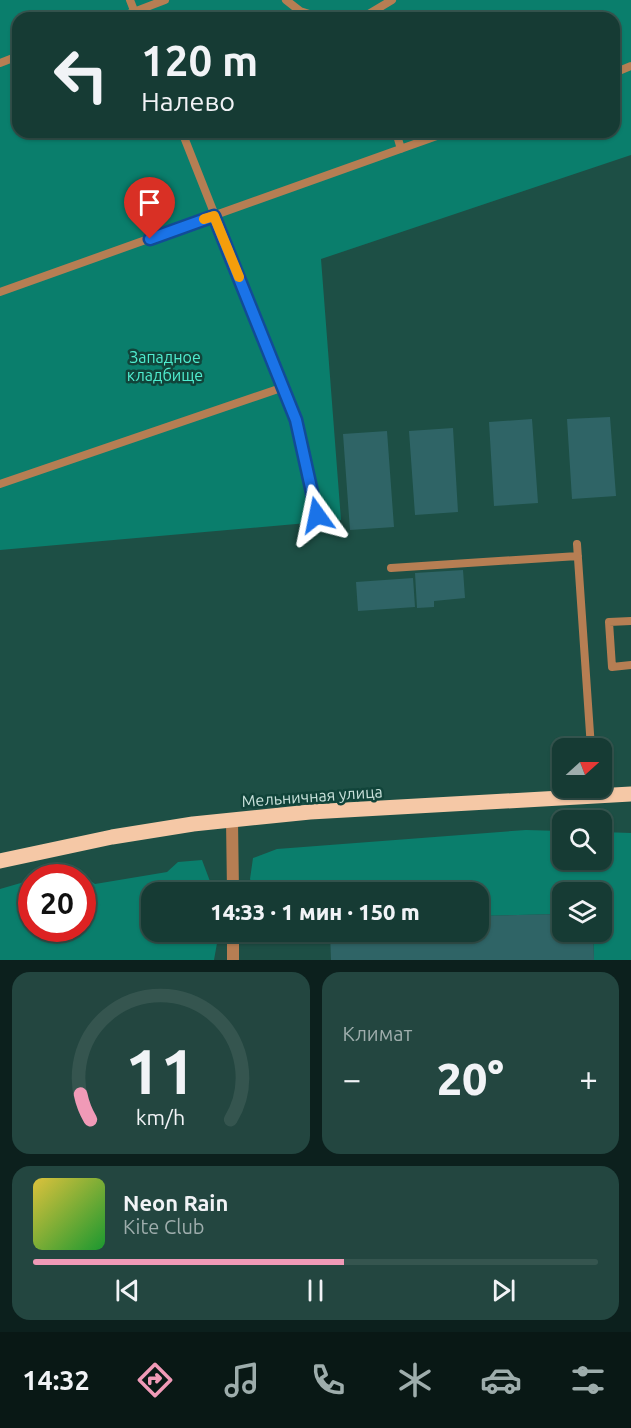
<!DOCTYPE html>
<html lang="ru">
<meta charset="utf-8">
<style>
body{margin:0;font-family:Ubuntu,sans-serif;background:#234640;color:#f1f3f6;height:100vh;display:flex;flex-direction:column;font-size:22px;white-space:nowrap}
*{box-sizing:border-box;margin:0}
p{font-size:20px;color:#9eadac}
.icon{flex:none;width:33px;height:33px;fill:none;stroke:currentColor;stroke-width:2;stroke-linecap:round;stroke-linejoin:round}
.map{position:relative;height:960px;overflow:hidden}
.details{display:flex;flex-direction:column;gap:12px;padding:12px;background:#0c201d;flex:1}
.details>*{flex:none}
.hud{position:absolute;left:12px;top:12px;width:608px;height:126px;border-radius:18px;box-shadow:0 2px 4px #0004,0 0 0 2px #35554f;background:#163b34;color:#f1f3f6;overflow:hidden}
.needle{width:39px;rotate:69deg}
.buttons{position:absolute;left:552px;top:738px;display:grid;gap:12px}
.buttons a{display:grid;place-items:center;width:60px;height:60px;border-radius:12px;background:#163b34;box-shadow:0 2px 4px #0004,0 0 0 2px #35554f;font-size:30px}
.speed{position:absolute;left:18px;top:864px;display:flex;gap:12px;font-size:30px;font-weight:700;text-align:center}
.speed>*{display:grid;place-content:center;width:78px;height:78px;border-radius:50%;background:#163b34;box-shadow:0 2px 4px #0004,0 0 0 2px #35554f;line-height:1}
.speed .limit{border:9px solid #d22;background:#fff;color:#111}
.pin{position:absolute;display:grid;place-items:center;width:51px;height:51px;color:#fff;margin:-62px -26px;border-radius:50% 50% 50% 0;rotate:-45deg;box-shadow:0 0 6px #0007}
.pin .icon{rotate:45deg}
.me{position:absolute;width:66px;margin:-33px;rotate:348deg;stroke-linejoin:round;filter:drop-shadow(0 0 4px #0008)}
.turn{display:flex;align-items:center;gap:21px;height:126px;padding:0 30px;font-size:27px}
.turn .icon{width:78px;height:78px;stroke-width:2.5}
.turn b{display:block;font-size:42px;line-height:51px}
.big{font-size:45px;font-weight:800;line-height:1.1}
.details .tile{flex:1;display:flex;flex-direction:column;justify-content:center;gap:9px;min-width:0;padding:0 21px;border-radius:18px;background:#234640}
.details .dial{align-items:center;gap:0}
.dial svg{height:156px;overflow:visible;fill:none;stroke:#35554f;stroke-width:7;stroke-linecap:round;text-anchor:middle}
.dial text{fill:#f1f3f6;stroke:none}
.song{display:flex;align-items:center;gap:18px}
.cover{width:72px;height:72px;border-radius:9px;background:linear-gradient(135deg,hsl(50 70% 55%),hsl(130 70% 35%))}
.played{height:6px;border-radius:3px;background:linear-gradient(90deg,#f09ab7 55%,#35554f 55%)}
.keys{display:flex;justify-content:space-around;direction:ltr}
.heat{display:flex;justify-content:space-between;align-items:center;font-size:33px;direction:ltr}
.details .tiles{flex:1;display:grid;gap:12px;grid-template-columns:1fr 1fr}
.tile:last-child{grid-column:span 2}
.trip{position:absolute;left:141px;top:882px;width:348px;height:60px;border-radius:18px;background:#163b34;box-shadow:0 2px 4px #0004,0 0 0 2px #35554f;font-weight:800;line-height:60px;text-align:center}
.tab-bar{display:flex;height:96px;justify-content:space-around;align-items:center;background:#091815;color:#9eadac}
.tab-bar .icon{width:42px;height:42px}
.tab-bar .on{color:#f09ab7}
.tab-bar b{font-size:27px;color:#f1f3f6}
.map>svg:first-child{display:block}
</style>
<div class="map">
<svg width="631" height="960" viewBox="0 0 631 960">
<rect width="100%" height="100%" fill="#1d4f45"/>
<path fill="#0a7e6c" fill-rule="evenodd" d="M0 0H631V155L321 259 341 520 0 550ZM18 18H614V132H18Z
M526 830 562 831V860H602V832L631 833V960H594L593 932H602V892H562V914L479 916 478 892H255L250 879 253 858 277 849Z
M202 860 214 892H152V932H219L214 960H0V889L31 880 32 928H82V878L40 877 75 870 95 884 167 872 178 862Z"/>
<path fill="#2f6466" d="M610 417 616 496 572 499 567 419Z
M532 419 538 503 494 506 489 422Z
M453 428 458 512 415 515 409 431Z
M387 431 394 527 350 530 343 434Z
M463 570 465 598 434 601V607L417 608 415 573Z
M413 578 415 607 358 611 356 582Z
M562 914V932H593L594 960H331L330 932H478V916Z"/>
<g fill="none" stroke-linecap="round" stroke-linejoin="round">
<path stroke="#b67e53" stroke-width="8" d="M130 0 137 18
M286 0 300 11 322 18
M118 18 165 0
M357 18H362L392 0
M0 63 18 56
M614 73 631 66
M182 132 296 420 317 515
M396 132 401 149
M0 292 448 132
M0 484 284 387
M577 544 591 748
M391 568 578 556
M631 621 609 622 612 667 631 665"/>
<path stroke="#b67e53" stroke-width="12" d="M232 820 233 892
M233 932V960"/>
<path stroke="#f5c8a6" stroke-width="15" d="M0 861 112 837 193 824 310 812 631 794"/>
</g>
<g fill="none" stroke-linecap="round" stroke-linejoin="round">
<defs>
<path id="route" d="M150 239 214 216 296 420 317 515"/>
</defs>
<use href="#route" stroke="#114b97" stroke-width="15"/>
<use href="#route" stroke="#1a73e8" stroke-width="10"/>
<path stroke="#f59e0b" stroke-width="10" d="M204 219 214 216 239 277"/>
</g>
<g text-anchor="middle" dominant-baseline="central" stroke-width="5" stroke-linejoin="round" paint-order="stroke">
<g font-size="16" fill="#50eed0" stroke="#11443a">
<text x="165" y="357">Западное<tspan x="165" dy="18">кладбище</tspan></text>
</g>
<g font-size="16" fill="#cae2dc" stroke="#11443a">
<text transform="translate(312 796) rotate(-4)">Мельничная улица</text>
</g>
</g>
</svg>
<div class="buttons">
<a><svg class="needle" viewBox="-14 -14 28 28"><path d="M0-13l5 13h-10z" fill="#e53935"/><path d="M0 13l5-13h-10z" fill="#9eadac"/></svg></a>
<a><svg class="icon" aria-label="search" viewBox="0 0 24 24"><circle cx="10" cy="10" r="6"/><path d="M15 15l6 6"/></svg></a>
<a><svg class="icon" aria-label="layers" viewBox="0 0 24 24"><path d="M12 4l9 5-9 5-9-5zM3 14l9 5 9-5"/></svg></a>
</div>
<div class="speed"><div class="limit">20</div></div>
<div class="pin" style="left:150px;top:239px;background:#d93025"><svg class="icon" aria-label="arrive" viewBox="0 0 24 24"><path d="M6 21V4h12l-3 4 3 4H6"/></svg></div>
<svg class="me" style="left:317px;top:515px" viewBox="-20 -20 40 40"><path d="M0-17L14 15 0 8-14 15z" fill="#1a73e8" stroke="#fff" stroke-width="4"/></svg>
<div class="trip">14:33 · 1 мин · 150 m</div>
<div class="hud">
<div class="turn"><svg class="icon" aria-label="left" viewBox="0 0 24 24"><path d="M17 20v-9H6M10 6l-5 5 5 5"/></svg><div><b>120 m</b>Налево</div></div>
</div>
</div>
<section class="details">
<div class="tiles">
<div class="tile dial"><svg viewBox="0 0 100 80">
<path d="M14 69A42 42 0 1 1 86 69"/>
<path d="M14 69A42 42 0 0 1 9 56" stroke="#f09ab7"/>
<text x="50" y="56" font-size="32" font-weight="700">11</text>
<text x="50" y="72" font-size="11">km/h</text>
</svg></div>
<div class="tile"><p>Климат</p>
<div class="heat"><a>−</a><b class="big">20°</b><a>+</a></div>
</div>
<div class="tile">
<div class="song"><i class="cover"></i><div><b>Neon Rain</b><p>Kite Club</p></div></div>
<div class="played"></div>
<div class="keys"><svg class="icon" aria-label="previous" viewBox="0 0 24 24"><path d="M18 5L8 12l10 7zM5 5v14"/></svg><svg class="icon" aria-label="pause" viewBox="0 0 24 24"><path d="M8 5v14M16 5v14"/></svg><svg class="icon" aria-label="next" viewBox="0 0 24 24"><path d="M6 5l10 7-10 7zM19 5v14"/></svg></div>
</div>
</div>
</section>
<nav class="tab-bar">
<b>14:32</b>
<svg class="icon on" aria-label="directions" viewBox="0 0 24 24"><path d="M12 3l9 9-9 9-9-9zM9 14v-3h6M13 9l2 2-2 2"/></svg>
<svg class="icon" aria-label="music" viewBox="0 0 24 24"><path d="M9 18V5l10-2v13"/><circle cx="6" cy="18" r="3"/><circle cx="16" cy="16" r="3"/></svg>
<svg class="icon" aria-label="phone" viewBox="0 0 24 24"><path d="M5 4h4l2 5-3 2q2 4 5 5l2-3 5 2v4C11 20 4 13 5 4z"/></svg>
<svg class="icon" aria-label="climate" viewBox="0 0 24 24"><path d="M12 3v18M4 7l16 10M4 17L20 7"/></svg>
<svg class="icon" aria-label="car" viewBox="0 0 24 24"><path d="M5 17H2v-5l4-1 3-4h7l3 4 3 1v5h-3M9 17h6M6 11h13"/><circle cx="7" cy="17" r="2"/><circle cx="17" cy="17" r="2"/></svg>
<svg class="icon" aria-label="filters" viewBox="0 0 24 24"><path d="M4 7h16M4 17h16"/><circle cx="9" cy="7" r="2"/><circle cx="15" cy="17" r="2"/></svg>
</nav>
